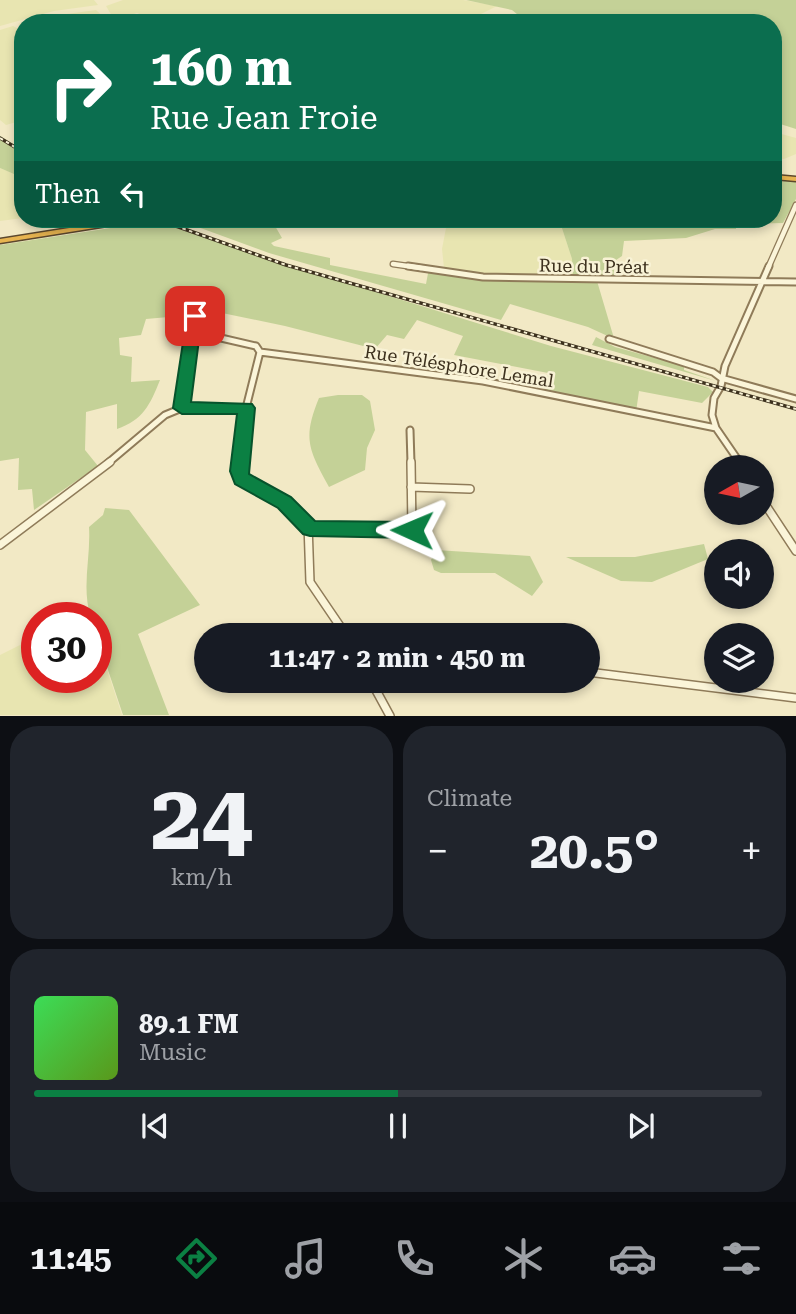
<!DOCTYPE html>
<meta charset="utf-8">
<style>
body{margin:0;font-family:"Roboto Serif",serif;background:#20242c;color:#f1f3f6;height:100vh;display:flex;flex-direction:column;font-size:26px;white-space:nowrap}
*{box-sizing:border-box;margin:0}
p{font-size:23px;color:#9ea1a6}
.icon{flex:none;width:38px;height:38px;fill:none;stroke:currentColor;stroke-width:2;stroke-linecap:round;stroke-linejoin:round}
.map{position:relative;height:716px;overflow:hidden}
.side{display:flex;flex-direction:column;gap:10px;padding:10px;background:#0d0f14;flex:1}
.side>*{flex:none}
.top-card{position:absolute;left:14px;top:14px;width:768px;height:214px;border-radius:28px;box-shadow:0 4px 10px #0003;background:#0b6e4f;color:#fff;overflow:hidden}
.needle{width:46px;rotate:261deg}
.tools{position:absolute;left:704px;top:455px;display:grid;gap:14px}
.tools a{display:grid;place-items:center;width:70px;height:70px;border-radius:50%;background:#171b24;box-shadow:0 4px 10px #0003;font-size:35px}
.speed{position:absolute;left:21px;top:602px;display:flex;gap:14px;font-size:35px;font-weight:700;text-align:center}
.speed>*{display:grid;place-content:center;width:91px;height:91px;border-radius:50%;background:#171b24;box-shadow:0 4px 10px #0003;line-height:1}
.speed .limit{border:10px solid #d22;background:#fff;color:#111}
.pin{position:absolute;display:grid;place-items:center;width:60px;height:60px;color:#fff;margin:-30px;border-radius:14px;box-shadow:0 4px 10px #0006}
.me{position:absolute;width:77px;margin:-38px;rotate:271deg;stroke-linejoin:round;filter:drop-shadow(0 0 5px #0008)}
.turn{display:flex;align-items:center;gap:24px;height:147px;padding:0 21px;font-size:32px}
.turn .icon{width:91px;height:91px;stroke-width:2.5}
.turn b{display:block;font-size:49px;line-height:60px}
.then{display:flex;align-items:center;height:66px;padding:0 21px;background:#0003;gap:14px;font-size:26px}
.big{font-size:52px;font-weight:700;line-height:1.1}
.side .tile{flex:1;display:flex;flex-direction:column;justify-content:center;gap:10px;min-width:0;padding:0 24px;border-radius:28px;background:#20242c}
.side .dial{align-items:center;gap:0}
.dial b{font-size:91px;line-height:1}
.song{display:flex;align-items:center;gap:21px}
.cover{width:84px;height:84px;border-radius:10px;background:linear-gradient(135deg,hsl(130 70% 55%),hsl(90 70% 35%))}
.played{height:7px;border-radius:4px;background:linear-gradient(90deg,#0b8043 50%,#363941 50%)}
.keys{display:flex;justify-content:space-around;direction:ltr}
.heat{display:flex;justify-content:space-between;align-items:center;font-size:38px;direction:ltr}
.side .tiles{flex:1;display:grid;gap:10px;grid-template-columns:1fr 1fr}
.tile:last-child{grid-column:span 2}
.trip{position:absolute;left:194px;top:623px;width:406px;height:70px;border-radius:35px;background:#171b24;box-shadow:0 4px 10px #0003;font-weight:700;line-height:70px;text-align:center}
.tab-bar{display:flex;height:112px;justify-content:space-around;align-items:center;background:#090b0e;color:#9ea1a6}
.tab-bar .icon{width:49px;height:49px}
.tab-bar .current{color:#0b8043}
.tab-bar b{font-size:32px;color:#f1f3f6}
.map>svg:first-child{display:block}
</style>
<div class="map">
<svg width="796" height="716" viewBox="0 0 796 716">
<rect width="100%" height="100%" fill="#f2e9c5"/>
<path fill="#e8e5b1" d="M0 0H94L98 5 54 11 0 26Z
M123 0H463L497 6 463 23H161L137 13 119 19 112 16 106 6Z
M96 10 110 23H23V27L18 24 45 17Z
M13 26 23 31V120L6 125 0 120V30Z
M774 132 796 138V154L784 159 774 158Z
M0 168 23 178V218L0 221Z
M458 219H559L572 259 573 278 485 275 444 268 442 249 446 228Z
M37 631V677H96V636L122 715H0V655L24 643Z"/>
<path fill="#c4d197" d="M466 0H796V129L774 122V23H528L512 10Z
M0 136 23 150V178L0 168Z
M774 180 796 181V199L783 223 736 224V229H715L686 238 624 241 622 256 613 262 615 279 573 278 572 259 559 219H774Z
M176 219H271L282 238 271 243 274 246 330 258V265L426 284 429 268 493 279 597 281 613 335 612 338 588 327 510 304 501 320 269 253Z
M156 221 259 256 551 346 708 387 713 392 702 403 639 391 636 412 543 390 548 373 454 355 463 336 417 320 404 339 387 335 375 349 285 326 193 307 180 316 146 319 141 335 119 338 120 355 132 357 131 382 160 380C150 405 143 420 117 429V404L86 412 85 450 98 466 34 510 32 489 18 490 19 458 0 461V245Z
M596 337 615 347 684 366V370L716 381 592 345Z
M338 395H362L370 401 375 430 367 448 365 470 329 487C309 450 302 439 319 398Z
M105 508 129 510 200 605 138 634 169 715H123L96 634V618H91C81 587 91 558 89 527L103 515Z
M704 544 708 559 652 582 621 581 566 557H635Z
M436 550 530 556 543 582 532 596 495 573H441L434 570 431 560Z"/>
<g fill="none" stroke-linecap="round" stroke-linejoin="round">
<defs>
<path id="street-far2" d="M393 264 421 268
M768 268 796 205"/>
<path id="street-far1" d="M408 266 483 277 796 282
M195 316 182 408H246
M207 327 208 335 256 346 260 352 483 381 716 428
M609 339 713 372 721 378 796 399
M410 430 411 463
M108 463 165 415 182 408
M240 463 246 408 260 352
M740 463 716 428 712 415 714 398 721 386 725 366 769 266"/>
<path id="street" d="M240 462 242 479 284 503 308 524 310 582 346 635
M738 462 742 467
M411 487 470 489
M761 498 796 551
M310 528 412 530 411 462
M0 545 110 462
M588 672 796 698
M371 681 390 716"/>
<path id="highway" d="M774 175 796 177V181L774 179Z
M126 219H143L139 221 0 243V239Z"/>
</defs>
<use href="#street-far2" stroke="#8f7b59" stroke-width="7"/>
<use href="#street-far1" stroke="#8f7b59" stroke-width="9"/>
<use href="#street" stroke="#8f7b59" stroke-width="10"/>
<use href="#highway" stroke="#5c482d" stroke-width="3"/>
<use href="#street-far2" stroke="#fbf5d9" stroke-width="4.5"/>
<use href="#street-far1" stroke="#fbf5d9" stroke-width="5"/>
<use href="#street" stroke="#fbf5d9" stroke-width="7"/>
<use href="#highway" fill="#e7b450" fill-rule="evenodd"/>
<defs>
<path id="rail" d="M0 138 23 152
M156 219 286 265 796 409"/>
</defs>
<use href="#rail" stroke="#3d311e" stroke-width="3.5"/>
<use href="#rail" stroke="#f8f2d5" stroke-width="2" stroke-dasharray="3.5" stroke-linecap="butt"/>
</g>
<path fill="#0b8043" stroke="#07532c" stroke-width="2" d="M195 311 202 316 191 402 252 404 255 408 249 474 291 497 315 521 412 522 419 525 422 530 419 536 412 538 310 536 303 534 278 508 235 484 230 471 237 414H182L173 408 187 316Z"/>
<g text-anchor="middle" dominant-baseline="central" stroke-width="5" stroke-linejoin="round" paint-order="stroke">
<g font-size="18" fill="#3d311e" stroke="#f8f2d5">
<text transform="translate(594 266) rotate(1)">Rue du Préat</text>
<text transform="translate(459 366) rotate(9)">Rue Télésphore Lemal</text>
</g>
</g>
</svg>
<div class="tools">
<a><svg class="needle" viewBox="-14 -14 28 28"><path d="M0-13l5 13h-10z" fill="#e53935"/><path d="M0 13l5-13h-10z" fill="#9ea1a6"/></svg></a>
<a><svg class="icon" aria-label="sound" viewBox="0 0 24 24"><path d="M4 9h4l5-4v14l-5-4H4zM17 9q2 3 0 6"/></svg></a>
<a><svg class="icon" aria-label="layers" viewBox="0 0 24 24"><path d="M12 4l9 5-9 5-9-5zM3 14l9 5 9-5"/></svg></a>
</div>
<div class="speed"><div class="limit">30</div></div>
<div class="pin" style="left:195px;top:316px;background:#d93025"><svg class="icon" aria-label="arrive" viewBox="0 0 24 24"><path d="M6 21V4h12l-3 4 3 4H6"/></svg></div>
<svg class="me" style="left:412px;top:530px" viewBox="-20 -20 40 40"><path d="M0-17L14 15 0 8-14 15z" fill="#0b8043" stroke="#fff" stroke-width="4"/></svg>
<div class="trip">11:47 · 2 min · 450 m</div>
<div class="top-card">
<div class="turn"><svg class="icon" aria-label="right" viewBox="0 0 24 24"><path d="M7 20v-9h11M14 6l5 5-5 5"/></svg><div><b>160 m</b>Rue Jean Froie</div></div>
<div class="then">Then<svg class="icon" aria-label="left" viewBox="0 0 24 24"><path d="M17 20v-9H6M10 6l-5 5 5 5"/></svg></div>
</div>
</div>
<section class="side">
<div class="tiles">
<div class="tile dial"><b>24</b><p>km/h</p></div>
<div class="tile"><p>Climate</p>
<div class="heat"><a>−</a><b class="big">20.5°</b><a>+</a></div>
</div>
<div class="tile">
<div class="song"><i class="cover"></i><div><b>89.1 FM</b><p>Music</p></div></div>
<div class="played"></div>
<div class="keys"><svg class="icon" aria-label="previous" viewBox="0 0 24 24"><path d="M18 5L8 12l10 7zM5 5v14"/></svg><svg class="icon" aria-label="pause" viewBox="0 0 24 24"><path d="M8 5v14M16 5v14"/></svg><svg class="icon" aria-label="next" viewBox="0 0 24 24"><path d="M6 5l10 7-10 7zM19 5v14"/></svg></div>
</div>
</div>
</section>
<nav class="tab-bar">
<b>11:45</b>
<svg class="icon current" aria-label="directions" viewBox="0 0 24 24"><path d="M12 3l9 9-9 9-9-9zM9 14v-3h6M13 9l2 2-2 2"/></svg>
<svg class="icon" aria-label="music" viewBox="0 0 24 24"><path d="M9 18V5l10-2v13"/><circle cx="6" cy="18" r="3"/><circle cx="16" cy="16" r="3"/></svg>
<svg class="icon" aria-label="phone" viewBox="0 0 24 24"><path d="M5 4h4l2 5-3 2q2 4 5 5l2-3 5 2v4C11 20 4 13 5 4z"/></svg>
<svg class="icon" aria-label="climate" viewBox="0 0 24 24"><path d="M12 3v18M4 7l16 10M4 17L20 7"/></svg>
<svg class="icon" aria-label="car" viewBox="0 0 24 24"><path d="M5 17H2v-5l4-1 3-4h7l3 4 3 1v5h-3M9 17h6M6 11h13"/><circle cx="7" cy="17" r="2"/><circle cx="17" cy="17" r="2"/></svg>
<svg class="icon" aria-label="filters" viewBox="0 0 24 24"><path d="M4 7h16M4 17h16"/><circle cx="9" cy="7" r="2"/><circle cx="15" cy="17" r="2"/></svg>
</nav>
